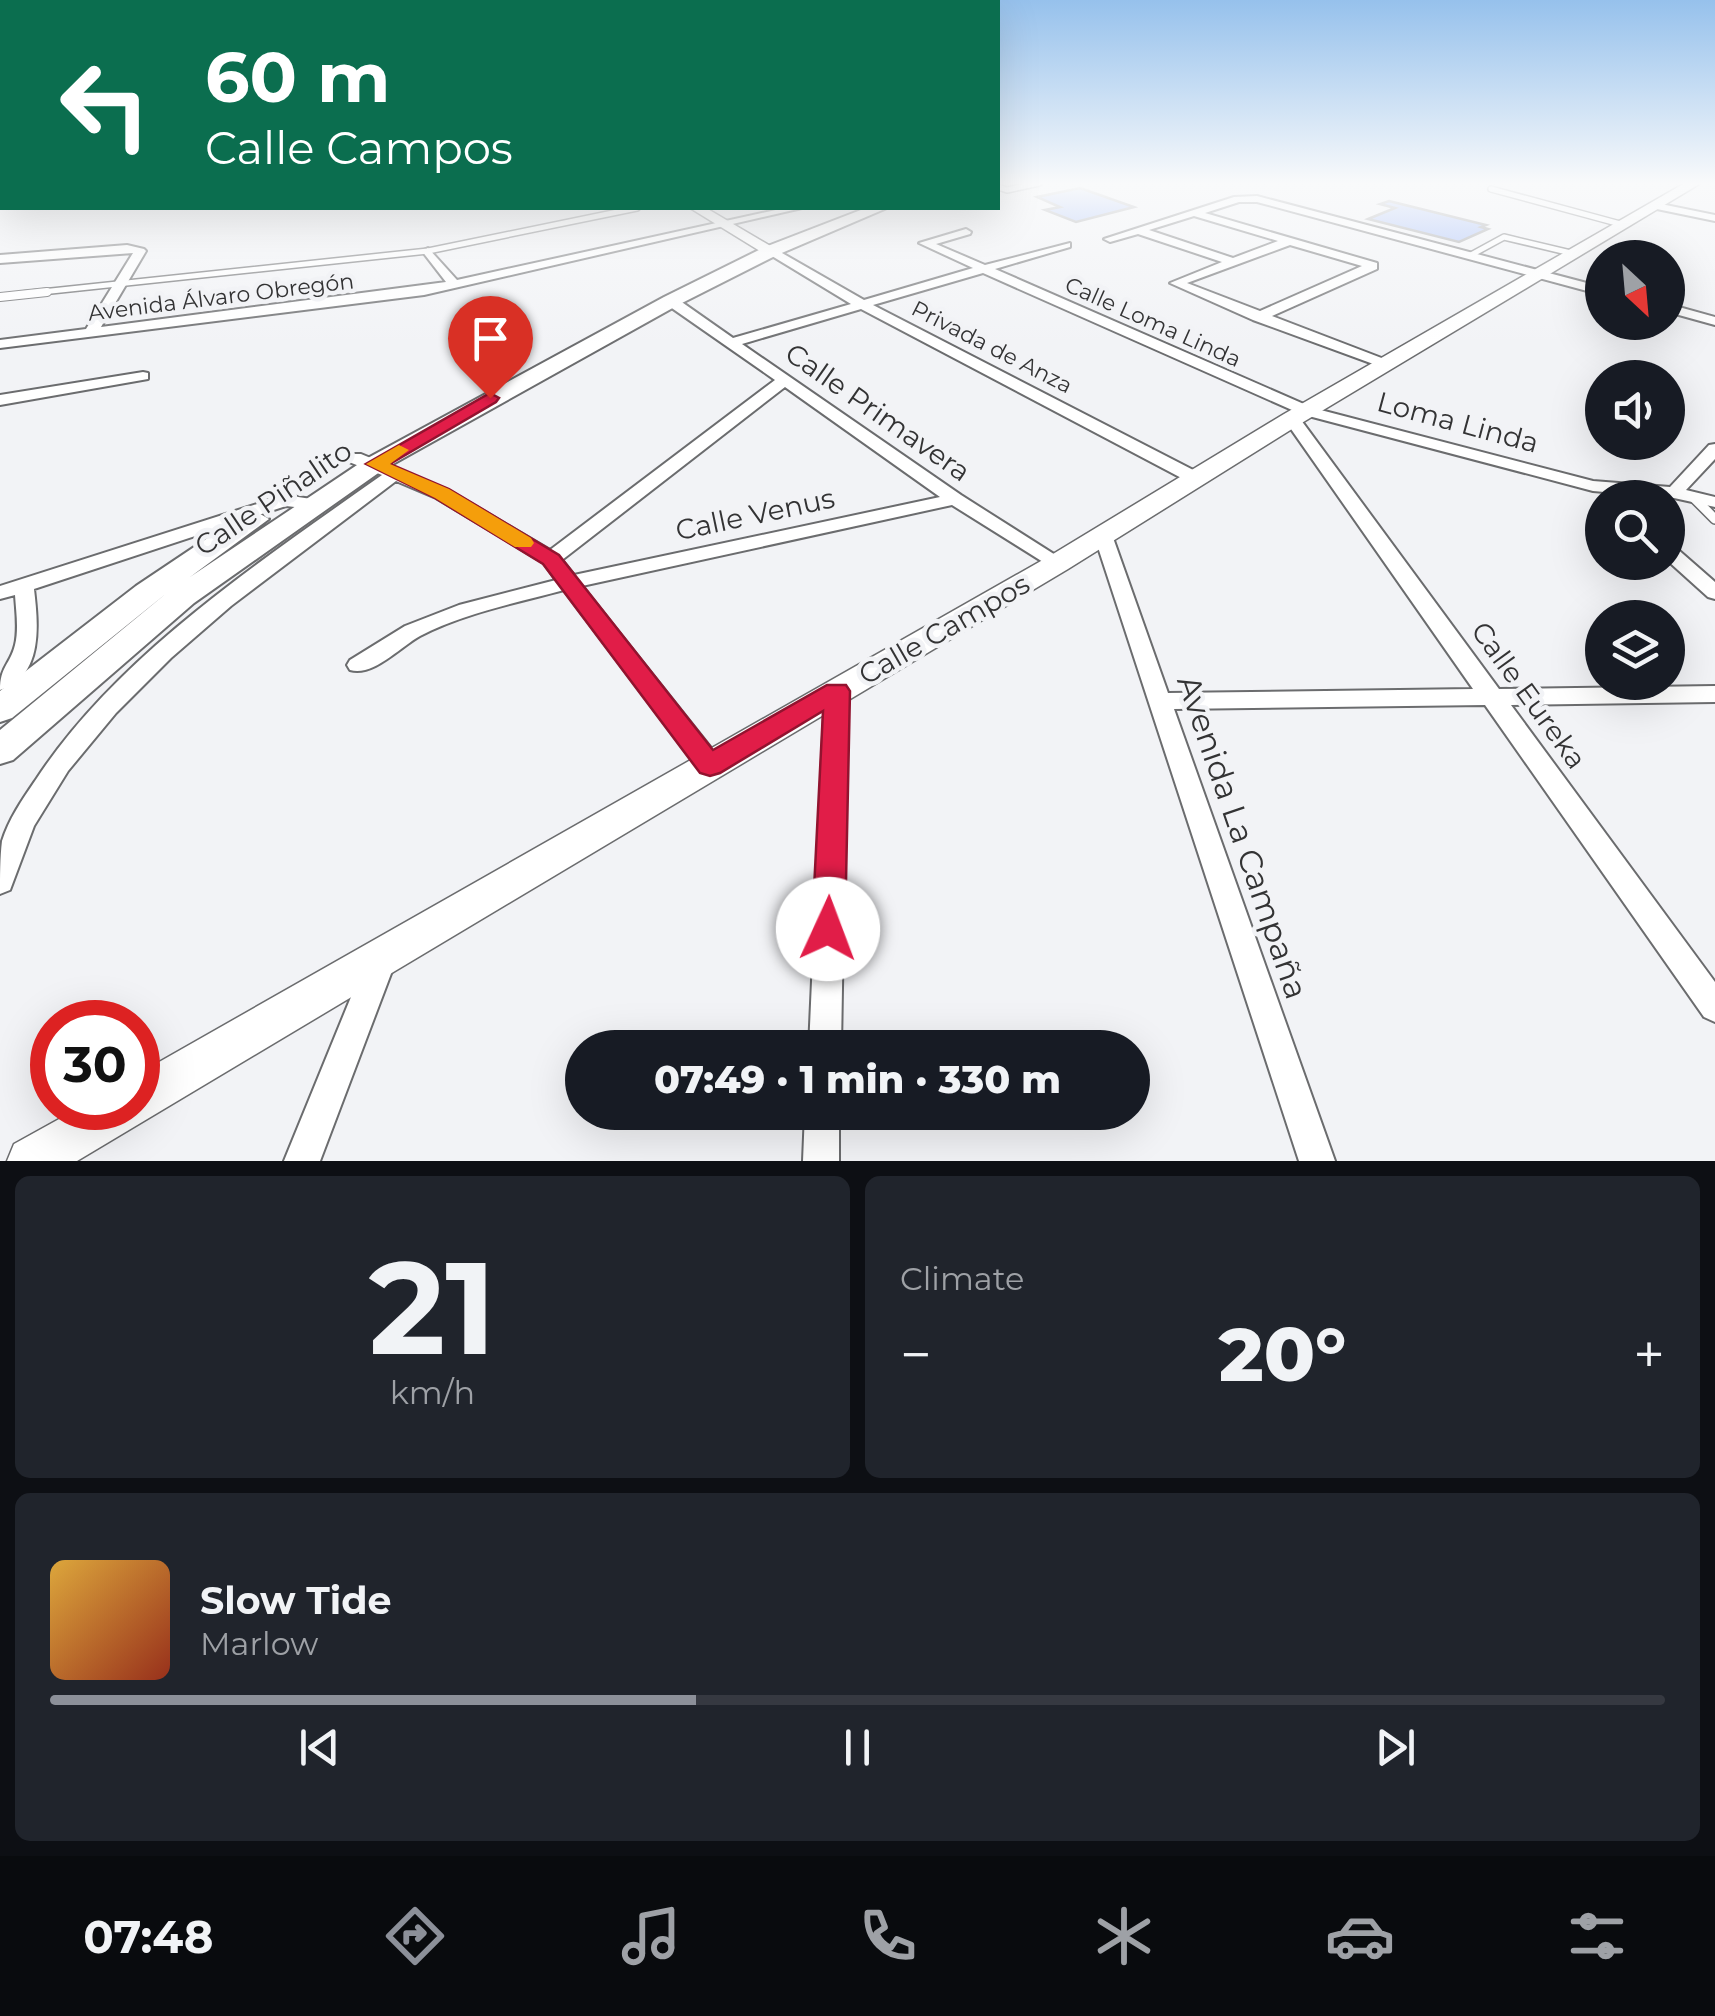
<!DOCTYPE html>
<meta charset="utf-8">
<style>
body{margin:0;font-family:Montserrat,sans-serif;background:#20242c;color:#f1f3f6;height:100vh;display:flex;flex-direction:column;font-size:38px;white-space:nowrap}
*{box-sizing:border-box;margin:0}
p{font-size:32px;color:#9ea1a6}
.icon{flex:none;width:55px;height:55px;fill:none;stroke:currentColor;stroke-width:2;stroke-linecap:round;stroke-linejoin:round}
.map{position:relative;height:1161px;overflow:hidden}
.sheet{display:flex;flex-direction:column;gap:15px;padding:15px;background:#0d0f14;flex:1}
.sheet>*{flex:none}
.guide{position:absolute;left:0px;top:0px;width:1000px;height:210px;box-shadow:0 10px 40px #0002;background:#0b6e4f;color:#fff;overflow:hidden}
.needle{width:65px;rotate:154deg}
.buttons{position:absolute;left:1585px;top:240px;display:grid;gap:20px}
.buttons a{display:grid;place-items:center;width:100px;height:100px;border-radius:50%;background:#171b24;box-shadow:0 10px 40px #0002;font-size:50px}
.speed{position:absolute;left:30px;top:1000px;display:flex;gap:20px;font-size:50px;font-weight:700;text-align:center}
.speed>*{display:grid;place-content:center;width:130px;height:130px;border-radius:50%;background:#171b24;box-shadow:0 10px 40px #0002;line-height:1}
.speed .limit{border:15px solid #d22;background:#fff;color:#111}
.pin{position:absolute;display:grid;place-items:center;width:85px;height:85px;color:#fff;margin:-102px -42px;border-radius:50% 50% 50% 0;rotate:-45deg;box-shadow:0 0 10px #0007}
.pin .icon{rotate:45deg}
.me{position:absolute;width:110px;margin:-55px;rotate:2deg;stroke-linejoin:round;filter:drop-shadow(0 0 8px #0008)}
.turn{display:flex;align-items:center;gap:35px;height:210px;padding:0 40px;font-size:45px}
.turn .icon{width:130px;height:130px;stroke-width:2.5}
.turn b{display:block;font-size:70px;line-height:85px}
.big{font-size:75px;font-weight:800;line-height:1.1}
.sheet .card{flex:1;display:flex;flex-direction:column;justify-content:center;gap:15px;min-width:0;padding:0 35px;border-radius:15px;background:#20242c}
.sheet .dial{align-items:center;gap:0}
.dial b{font-size:130px;line-height:1}
.song{display:flex;align-items:center;gap:30px}
.cover{width:120px;height:120px;border-radius:15px;background:linear-gradient(135deg,hsl(40 70% 55%),hsl(10 70% 35%))}
.played{height:10px;border-radius:5px;background:linear-gradient(90deg,#8c9099 40%,#363941 40%)}
.keys{display:flex;justify-content:space-around;direction:ltr}
.heat{display:flex;justify-content:space-between;align-items:center;font-size:55px;direction:ltr}
.sheet .tiles{flex:1;display:grid;gap:15px;grid-template-columns:1fr 1fr}
.card:last-child{grid-column:span 2}
.trip{position:absolute;left:565px;top:1030px;width:585px;height:100px;border-radius:50px;background:#171b24;box-shadow:0 10px 40px #0002;font-weight:800;line-height:100px;text-align:center}
.tabs{display:flex;height:160px;justify-content:space-around;align-items:center;background:#090b0e;color:#9ea1a6}
.tabs .icon{width:70px;height:70px}
.tabs .on{color:#8c9099}
.tabs b{font-size:45px;color:#f1f3f6}
.map>svg:first-child{display:block}
</style>
<div class="map">
<svg width="1715" height="1161" viewBox="0 0 1715 1161">
<rect width="100%" height="100%" fill="#f2f3f6"/>
<path fill="#9eb8f9" stroke="#97989a" stroke-width="2.5" d="M1080 188 1134 207 1076 222 1045 210 1060 207 1037 197Z
M1389 201 1486 225 1481 227 1488 229 1459 242 1368 219 1395 208 1380 204Z"/>
<g fill="none" stroke-linecap="round" stroke-linejoin="round">
<defs>
<path id="service-far2" d="M998 187 1007 190 1039 183
M1491 189 1624 225
M1471 255 1504 237 1575 254
M23 294 428 251 637 208"/>
<path id="service-far1" d="M0 297 47 292"/>
<path id="service" d="M1693 497 1715 519"/>
<path id="minor" d="M1257 196 1602 287V295L1257 202H1239L1205 213 1377 263V269L1272 316 1392 362 1394 365 1387 369 1253 320 1170 283 1222 262 1138 234 1110 242 1104 239 1234 197ZM1194 216 1278 241 1233 258 1149 230ZM1290 245 1362 266 1260 311 1187 283Z
M1656 203 1715 215V221L1652 208Z
M785 208H802L424 295 0 348V340L86 329 133 253 0 263V255L127 245 144 249 146 251 101 327 446 282 422 251 428 248 457 280Z
M966 229 971 232 970 234 936 244 985 265 1070 243V247L995 269 1313 408 1593 481 1670 487 1709 445 1715 444V459L1686 490 1715 497V507L1674 498 1593 491 1301 414 983 273 873 305 1201 474 1204 478 1201 482H1189L861 309 742 344 961 495 1068 563 1065 567H1051L952 505 582 586 719 758 722 765 719 772 710 774 701 772 564 590C516 603 464 613 420 636 400 647 373 677 350 670L347 665 350 660 405 626 459 605 556 580 544 563 436 498 396 481 231 606 171 658 116 713 68 771 34 826 10 890 0 894C0 877 0 857 2 841 9 819 22 800 35 781 117 655 261 561 382 475L349 462V454H361L448 490 550 550 775 380 666 304V298H676L733 338 851 304 767 253V249H775L864 300 973 268 919 243ZM785 387 940 497 574 575 562 560Z
M1668 304 1715 317V325L1668 312Z
M143 372 148 373V379L0 405V395Z
M1292 414 1298 416 1499 689 1715 686V702L1511 705 1715 982V1022L1704 1017 1485 705 1174 709 1335 1161H1299L1094 535 1103 529 1112 535 1168 693 1473 689 1284 419Z
M285 495 318 500 321 504 312 509 286 506 34 589C38 623 44 677 0 690 0 666 10 665 15 645 19 629 16 611 15 595L0 599V586Z
M1668 545 1675 547 1715 582V599L1708 597 1668 561Z
M836 683 844 685 847 691 841 1048H809L825 691 828 685Z
M380 949 391 953 395 963 320 1161H284L369 953Z
M805 1112H839V1161H803Z"/>
<path id="tertiary" d="M1685 183H1701L1300 424 1068 569 77 1161H7L14 1144 79 1108H138V1074L1048 557 1284 414Z
M690 208H706L779 251 765 254Z"/>
<path id="secondary" d="M866 208H887L777 255 678 305 384 469 194 603 13 760 0 764V730L168 592 12 718 0 722V691L136 586 245 513 255 511 269 519 190 577 366 459 664 297 765 247Z"/>
</defs>
<use href="#service-far2" stroke="#6b6c6e" stroke-width="8"/>
<use href="#service-far1" stroke="#6b6c6e" stroke-width="10"/>
<use href="#service" stroke="#6b6c6e" stroke-width="12"/>
<use href="#minor" stroke="#6b6c6e" stroke-width="4"/>
<use href="#tertiary" stroke="#6b6c6e" stroke-width="3"/>
<use href="#secondary" stroke="#6b6c6e" stroke-width="4"/>
<use href="#service-far2" stroke="#fff" stroke-width="5"/>
<use href="#service-far1" stroke="#fff" stroke-width="8"/>
<use href="#service" stroke="#fff" stroke-width="9"/>
<use href="#minor" fill="#fff" fill-rule="evenodd"/>
<use href="#tertiary" fill="#fff" fill-rule="evenodd"/>
<use href="#secondary" fill="#fff" fill-rule="evenodd"/>
</g>
<linearGradient id="sky" x2="0" y2="1"><stop stop-color="#96c1ec"/><stop offset="0.53" stop-color="#f9fafb"/><stop offset="1" stop-color="#f9fafb" stop-opacity="0"/></linearGradient>
<rect width="1715" height="346" fill="url(#sky)"/>
<path fill="#e11d48" stroke="#92132f" stroke-width="2.5" d="M490 393 499 398 496 402 390 464 449 489 559 555 713 750 827 685H846L850 691 845 929 840 939 828 943 817 939 812 929 823 711 720 773 710 776 700 773 543 564 435 498 366 464Z"/>
<path fill="#f59e0b" d="M399 445 409 450 390 464 449 489 531 538 534 543 531 547H515L435 498 366 464Z"/>
<g text-anchor="middle" dominant-baseline="central" stroke-width="9" stroke-linejoin="round" paint-order="stroke">
<g font-size="22" fill="#333334" stroke="#f2f3f6">
<text transform="translate(221 297) rotate(-7)">Avenida Álvaro Obregón</text>
<text transform="translate(1153 322) rotate(24)">Calle Loma Linda</text>
<text transform="translate(992 347) rotate(27)">Privada de Anza</text>
</g>
<g font-size="28" fill="#333334" stroke="#f2f3f6">
<text transform="translate(878 412) rotate(35)">Calle Primavera</text>
<text transform="translate(1458 422) rotate(15)">Loma Linda</text>
<text transform="translate(273 498) rotate(-34)">Calle Piñalito</text>
<text transform="translate(755 514) rotate(-12)">Calle Venus</text>
<text transform="translate(944 629) rotate(-30)">Calle Campos</text>
<text transform="translate(1529 695) rotate(54)">Calle Eureka</text>
</g>
<g font-size="32" fill="#333334" stroke="#f2f3f6">
<text transform="translate(1243 837) rotate(71)">Avenida La Campaña</text>
</g>
</g>
</svg>
<div class="buttons">
<a><svg class="needle" viewBox="-14 -14 28 28"><path d="M0-13l5 13h-10z" fill="#e53935"/><path d="M0 13l5-13h-10z" fill="#9ea1a6"/></svg></a>
<a><svg class="icon" aria-label="sound" viewBox="0 0 24 24"><path d="M4 9h4l5-4v14l-5-4H4zM17 9q2 3 0 6"/></svg></a>
<a><svg class="icon" aria-label="search" viewBox="0 0 24 24"><circle cx="10" cy="10" r="6"/><path d="M15 15l6 6"/></svg></a>
<a><svg class="icon" aria-label="layers" viewBox="0 0 24 24"><path d="M12 4l9 5-9 5-9-5zM3 14l9 5 9-5"/></svg></a>
</div>
<div class="speed"><div class="limit">30</div></div>
<div class="pin" style="left:490px;top:398px;background:#d93025"><svg class="icon" aria-label="arrive" viewBox="0 0 24 24"><path d="M6 21V4h12l-3 4 3 4H6"/></svg></div>
<svg class="me" style="left:828px;top:929px" viewBox="-20 -20 40 40"><circle r="19" fill="#fff"/><path d="M0-13L10 11 0 6-10 11z" fill="#e11d48"/></svg>
<div class="trip">07:49 · 1 min · 330 m</div>
<div class="guide">
<div class="turn"><svg class="icon" aria-label="left" viewBox="0 0 24 24"><path d="M17 20v-9H6M10 6l-5 5 5 5"/></svg><div><b>60 m</b>Calle Campos</div></div>
</div>
</div>
<section class="sheet">
<div class="tiles">
<div class="card dial"><b>21</b><p>km/h</p></div>
<div class="card"><p>Climate</p>
<div class="heat"><a>−</a><b class="big">20°</b><a>+</a></div>
</div>
<div class="card">
<div class="song"><i class="cover"></i><div><b>Slow Tide</b><p>Marlow</p></div></div>
<div class="played"></div>
<div class="keys"><svg class="icon" aria-label="previous" viewBox="0 0 24 24"><path d="M18 5L8 12l10 7zM5 5v14"/></svg><svg class="icon" aria-label="pause" viewBox="0 0 24 24"><path d="M8 5v14M16 5v14"/></svg><svg class="icon" aria-label="next" viewBox="0 0 24 24"><path d="M6 5l10 7-10 7zM19 5v14"/></svg></div>
</div>
</div>
</section>
<nav class="tabs">
<b>07:48</b>
<svg class="icon on" aria-label="directions" viewBox="0 0 24 24"><path d="M12 3l9 9-9 9-9-9zM9 14v-3h6M13 9l2 2-2 2"/></svg>
<svg class="icon" aria-label="music" viewBox="0 0 24 24"><path d="M9 18V5l10-2v13"/><circle cx="6" cy="18" r="3"/><circle cx="16" cy="16" r="3"/></svg>
<svg class="icon" aria-label="phone" viewBox="0 0 24 24"><path d="M5 4h4l2 5-3 2q2 4 5 5l2-3 5 2v4C11 20 4 13 5 4z"/></svg>
<svg class="icon" aria-label="climate" viewBox="0 0 24 24"><path d="M12 3v18M4 7l16 10M4 17L20 7"/></svg>
<svg class="icon" aria-label="car" viewBox="0 0 24 24"><path d="M5 17H2v-5l4-1 3-4h7l3 4 3 1v5h-3M9 17h6M6 11h13"/><circle cx="7" cy="17" r="2"/><circle cx="17" cy="17" r="2"/></svg>
<svg class="icon" aria-label="filters" viewBox="0 0 24 24"><path d="M4 7h16M4 17h16"/><circle cx="9" cy="7" r="2"/><circle cx="15" cy="17" r="2"/></svg>
</nav>
